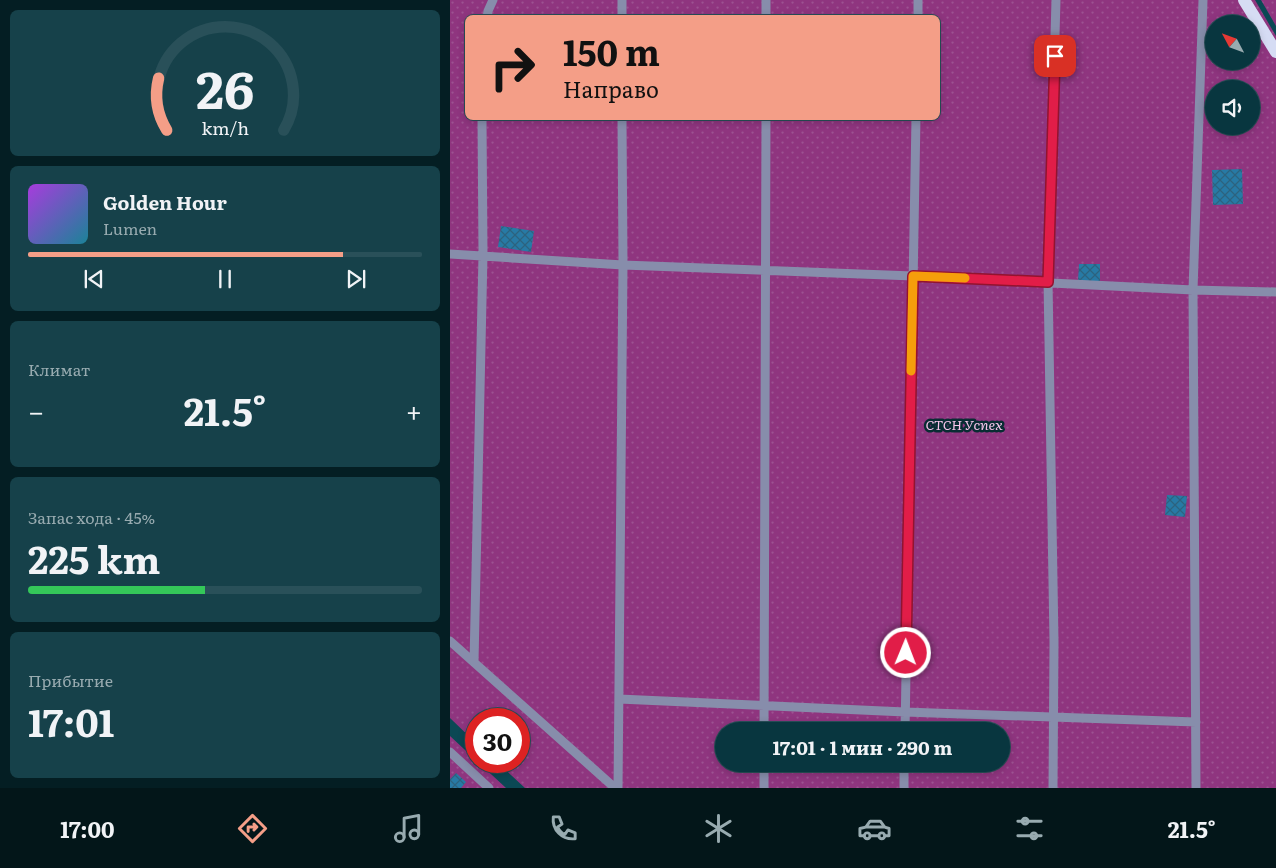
<!DOCTYPE html>
<html lang="ru">
<meta charset="utf-8">
<style>
body{margin:0;font-family:Literata,serif;background:#16414a;color:#f1f3f6;height:100vh;display:flex;flex-direction:column;font-size:19px;white-space:nowrap}
*{box-sizing:border-box;margin:0}
p{font-size:16px;color:#98abb0}
.icon{flex:none;width:28px;height:28px;fill:none;stroke:currentColor;stroke-width:2;stroke-linecap:round;stroke-linejoin:round}
.map{position:relative;flex:1;overflow:hidden}
.details{display:flex;flex-direction:column;gap:10px;padding:10px;background:#041e23;width:450px}
.details>*{flex:none}
.hud{position:absolute;left:15px;top:15px;width:475px;height:105px;border-radius:8px;box-shadow:0 2px 8px #0003,0 0 0 1px #295059;background:#f49e87;color:#111;overflow:hidden}
.needle{width:32px;rotate:311deg}
.controls{position:absolute;left:755px;top:15px;display:grid;gap:10px}
.controls a{display:grid;place-items:center;width:55px;height:55px;border-radius:50%;background:#08363f;box-shadow:0 2px 8px #0003,0 0 0 1px #295059;font-size:25px}
.speed{position:absolute;left:15px;top:708px;display:flex;gap:10px;font-size:25px;font-weight:700;text-align:center}
.speed>*{display:grid;place-content:center;width:65px;height:65px;border-radius:50%;background:#08363f;box-shadow:0 2px 8px #0003,0 0 0 1px #295059;line-height:1}
.speed .limit{border:8px solid #d22;background:#fff;color:#111}
.pin{position:absolute;display:grid;place-items:center;width:42px;height:42px;color:#fff;margin:-21px;border-radius:10px;box-shadow:0 2px 8px #0006}
.me{position:absolute;width:55px;margin:-28px;rotate:1deg;stroke-linejoin:round;filter:drop-shadow(0 0 4px #0008)}
.turn{display:flex;align-items:center;gap:18px;height:105px;padding:0 15px;font-size:22px}
.turn .icon{width:65px;height:65px;stroke-width:2.5}
.turn b{display:block;font-size:35px;line-height:42px}
.big{font-size:38px;font-weight:700;line-height:1.1}
.details .tile{flex:1;display:flex;flex-direction:column;justify-content:center;gap:8px;min-width:0;padding:0 18px;border-radius:8px;background:#16414a}
.details .dial{align-items:center;gap:0}
.dial svg{height:130px;overflow:visible;fill:none;stroke:#295059;stroke-width:7;stroke-linecap:round;text-anchor:middle}
.dial text{fill:#f1f3f6;stroke:none}
.song{display:flex;align-items:center;gap:15px}
.cover{width:60px;height:60px;border-radius:8px;background:linear-gradient(135deg,hsl(280 70% 55%),hsl(190 70% 35%))}
.played{height:5px;border-radius:2px;background:linear-gradient(90deg,#f49e87 80%,#295059 80%)}
.keys{display:flex;justify-content:space-around;direction:ltr}
.heat{display:flex;justify-content:space-between;align-items:center;font-size:28px;direction:ltr}
.charge{height:8px;border-radius:4px;background:linear-gradient(90deg,#34c759 45%,#295059 0)}
.trip{position:absolute;left:265px;top:722px;width:295px;height:50px;border-radius:25px;background:#08363f;box-shadow:0 2px 8px #0003,0 0 0 1px #295059;font-weight:700;line-height:50px;text-align:center}
.menu{display:flex;height:80px;justify-content:space-around;align-items:center;background:#031619;color:#98abb0}
.menu .icon{width:35px;height:35px}
.menu .on{color:#f49e87}
.menu b{font-size:22px;color:#f1f3f6}
main{display:flex;flex:1;min-height:0}
.map>svg:first-child{display:block}
</style>
<main>
<section class="details">
<div class="tile dial"><svg viewBox="0 0 100 80">
<path d="M14 69A42 42 0 1 1 86 69"/>
<path d="M14 69A42 42 0 0 1 9 37" stroke="#f49e87"/>
<text x="50" y="56" font-size="32" font-weight="700">26</text>
<text x="50" y="72" font-size="11">km/h</text>
</svg></div>
<div class="tile">
<div class="song"><i class="cover"></i><div><b>Golden Hour</b><p>Lumen</p></div></div>
<div class="played"></div>
<div class="keys"><svg class="icon" aria-label="previous" viewBox="0 0 24 24"><path d="M18 5L8 12l10 7zM5 5v14"/></svg><svg class="icon" aria-label="pause" viewBox="0 0 24 24"><path d="M8 5v14M16 5v14"/></svg><svg class="icon" aria-label="next" viewBox="0 0 24 24"><path d="M6 5l10 7-10 7zM19 5v14"/></svg></div>
</div>
<div class="tile"><p>Климат</p>
<div class="heat"><a>−</a><b class="big">21.5°</b><a>+</a></div>
</div>
<div class="tile"><p>Запас хода · 45%</p><b class="big">225 km</b><div class="charge"></div></div>
<div class="tile"><p>Прибытие</p><b class="big">17:01</b></div>
</section>
<div class="map">
<svg width="826" height="788" viewBox="0 0 826 788">
<defs>
<pattern id="garden-dots" width="8" height="8" patternUnits="userSpaceOnUse" patternTransform="scale(1.25)"><rect width="8" height="8" fill="#8f357f"/><path d="M2 2h.1M6 6h.1" fill="none" stroke="#9c5291" stroke-width="1.8" stroke-linecap="round"/></pattern>
<pattern id="building-cross-hatch" width="8" height="8" patternUnits="userSpaceOnUse" patternTransform="scale(1.25)"><rect width="8" height="8" fill="#277aa5"/><path d="M0 0l8 8M0 8l8-8" fill="none" stroke="#2c637f"/></pattern>
</defs>
<rect width="100%" height="100%" fill="#0b4854"/>
<path fill="url(#garden-dots)" fill-rule="evenodd" d="M0 0H805L826 36V788H75L46 761H69V719H26V743L0 718ZM18 18H488V118H18ZM764 24H801V61H764ZM764 89H801V126H764ZM274 731H551V764H274Z
M811 0H826V26Z
M0 736 56 788H0Z"/>
<path fill="url(#building-cross-hatch)" d="M792 169 793 204 763 205 762 170Z
M51 226 84 231 81 252 48 247Z
M629 264H650V282L628 281Z
M717 495 737 496 735 517 715 515Z
M6 773 16 782 11 788H0V779Z"/>
<g fill="none" stroke-linecap="round" stroke-linejoin="round">
<path stroke="#878dab" stroke-width="9" d="M172 0V18
M37 18 38 11 43 0
M316 18V0
M468 18V0
M0 254 173 265 463 276 743 290 826 292
M0 641 165 788
M24 662 33 255 32 118
M169 699 455 712 746 722
M314 731 316 118
M455 731 466 118
M0 752 39 788
M168 788 173 265 172 118
M314 788V764
M454 788V764
M603 788 604 642 598 281 606 0
M746 788 743 290 753 0"/>
<path stroke="#d6dcf4" stroke-width="12" d="M794 0 826 52"/>
</g>
<g fill="none" stroke-linecap="round" stroke-linejoin="round">
<defs>
<path id="route" d="M456 653 463 276 598 282 605 56"/>
</defs>
<use href="#route" stroke="#92132f" stroke-width="12"/>
<use href="#route" stroke="#e11d48" stroke-width="9"/>
<path stroke="#f59e0b" stroke-width="9" d="M461 371 463 276 515 278"/>
</g>
<g text-anchor="middle" dominant-baseline="central" stroke-width="5" stroke-linejoin="round" paint-order="stroke">
<g font-size="14" font-style="italic" fill="#f6c4e9" stroke="#092c33">
<text x="514" y="424">СТСН Успех</text>
</g>
</g>
</svg>
<div class="controls">
<a><svg class="needle" viewBox="-14 -14 28 28"><path d="M0-13l5 13h-10z" fill="#e53935"/><path d="M0 13l5-13h-10z" fill="#98abb0"/></svg></a>
<a><svg class="icon" aria-label="sound" viewBox="0 0 24 24"><path d="M4 9h4l5-4v14l-5-4H4zM17 9q2 3 0 6"/></svg></a>
</div>
<div class="speed"><div class="limit">30</div></div>
<div class="pin" style="left:605px;top:56px;background:#d93025"><svg class="icon" aria-label="arrive" viewBox="0 0 24 24"><path d="M6 21V4h12l-3 4 3 4H6"/></svg></div>
<svg class="me" style="left:456px;top:653px" viewBox="-20 -20 40 40"><circle r="17" fill="#e11d48" stroke="#fff" stroke-width="3"/><path d="M0-11L8 9 0 5-8 9z" fill="#fff"/></svg>
<div class="trip">17:01 · 1 мин · 290 m</div>
<div class="hud">
<div class="turn"><svg class="icon" aria-label="right" viewBox="0 0 24 24"><path d="M7 20v-9h11M14 6l5 5-5 5"/></svg><div><b>150 m</b>Направо</div></div>
</div>
</div>
</main>
<nav class="menu">
<b>17:00</b>
<svg class="icon on" aria-label="directions" viewBox="0 0 24 24"><path d="M12 3l9 9-9 9-9-9zM9 14v-3h6M13 9l2 2-2 2"/></svg>
<svg class="icon" aria-label="music" viewBox="0 0 24 24"><path d="M9 18V5l10-2v13"/><circle cx="6" cy="18" r="3"/><circle cx="16" cy="16" r="3"/></svg>
<svg class="icon" aria-label="phone" viewBox="0 0 24 24"><path d="M5 4h4l2 5-3 2q2 4 5 5l2-3 5 2v4C11 20 4 13 5 4z"/></svg>
<svg class="icon" aria-label="climate" viewBox="0 0 24 24"><path d="M12 3v18M4 7l16 10M4 17L20 7"/></svg>
<svg class="icon" aria-label="car" viewBox="0 0 24 24"><path d="M5 17H2v-5l4-1 3-4h7l3 4 3 1v5h-3M9 17h6M6 11h13"/><circle cx="7" cy="17" r="2"/><circle cx="17" cy="17" r="2"/></svg>
<svg class="icon" aria-label="filters" viewBox="0 0 24 24"><path d="M4 7h16M4 17h16"/><circle cx="9" cy="7" r="2"/><circle cx="15" cy="17" r="2"/></svg>
<b>21.5°</b>
</nav>
